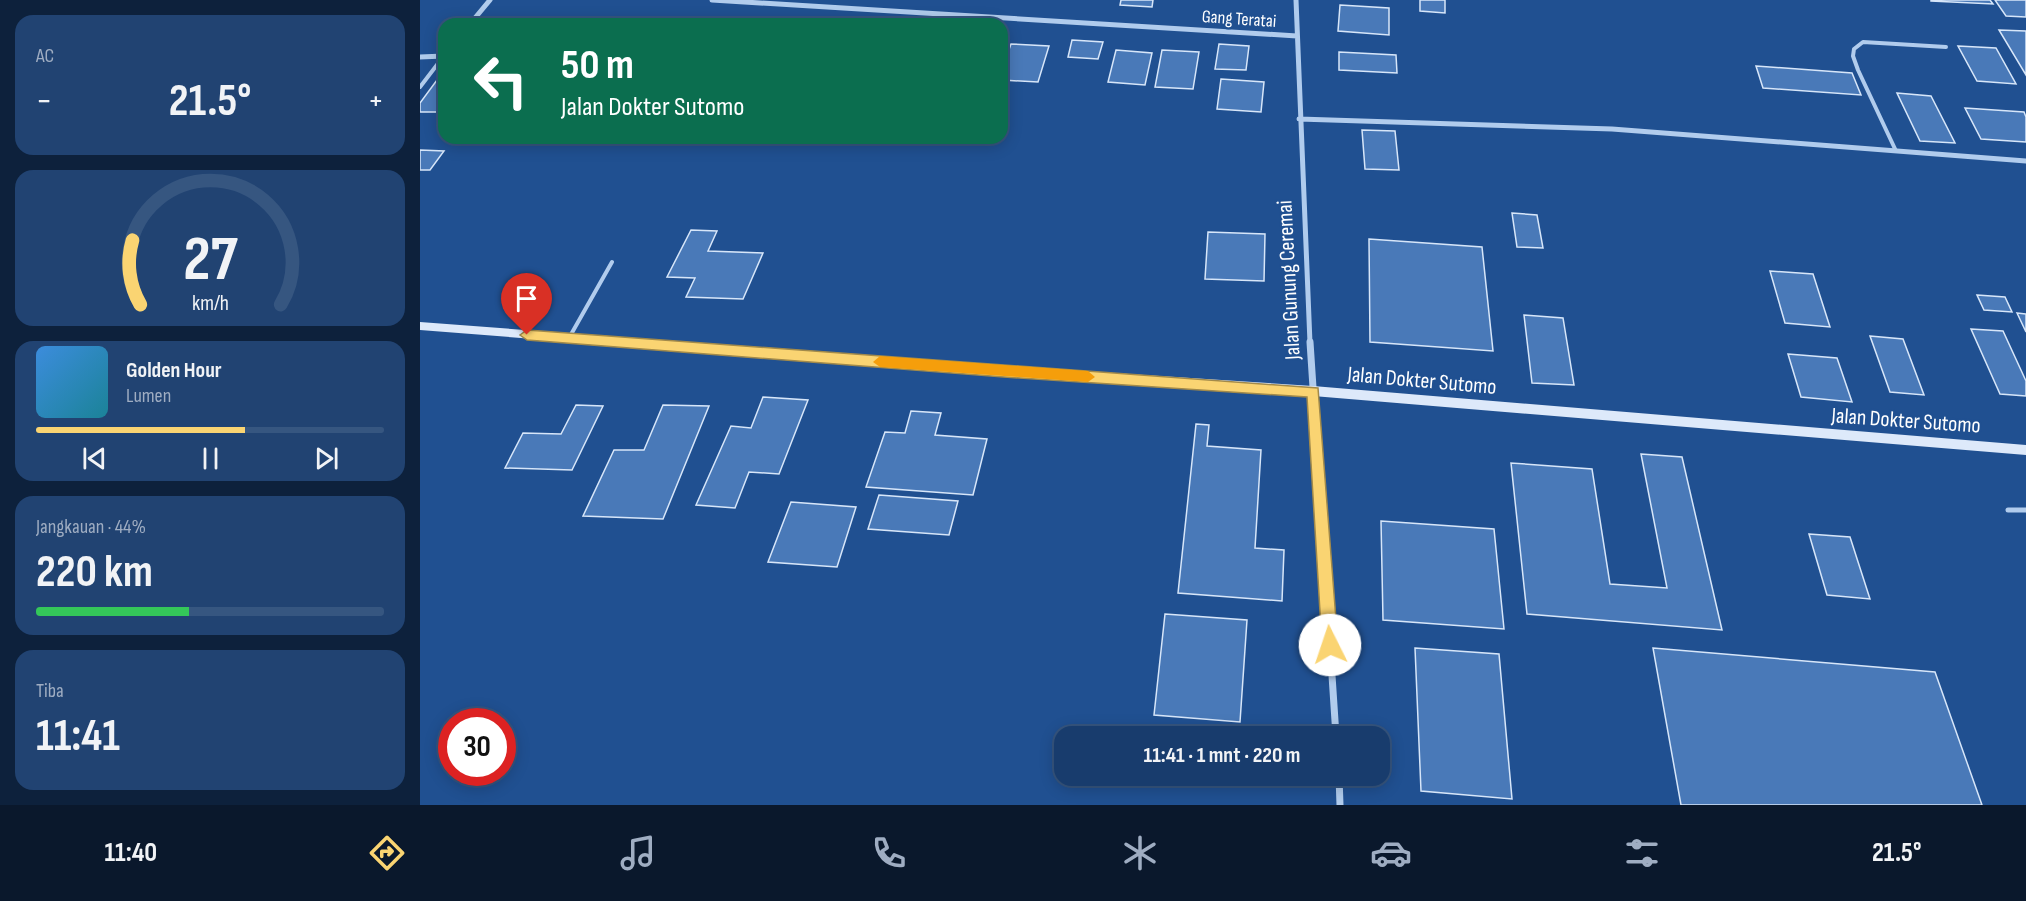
<!DOCTYPE html>
<html lang="id">
<meta charset="utf-8">
<style>
body{margin:0;font-family:"Sofia Sans Condensed",sans-serif;background:#214372;color:#f1f3f6;height:100vh;display:flex;flex-direction:column;font-size:22px;white-space:nowrap}
*{box-sizing:border-box;margin:0}
p{font-size:20px;color:#9fadc2}
.icon{flex:none;width:33px;height:33px;fill:none;stroke:currentColor;stroke-width:2;stroke-linecap:round;stroke-linejoin:round}
.map{position:relative;flex:1;overflow:hidden}
.details{display:flex;flex-direction:column;gap:15px;padding:15px;background:#0d213c;width:420px}
.details>*{flex:none}
.guide{position:absolute;left:18px;top:18px;width:570px;height:126px;border-radius:18px;box-shadow:0 3px 15px #0003,0 0 0 2px #365680;background:#0b6e4f;color:#fff;overflow:hidden}
.speed{position:absolute;left:18px;top:708px;display:flex;gap:12px;font-size:30px;font-weight:700;text-align:center}
.speed>*{display:grid;place-content:center;width:78px;height:78px;border-radius:50%;background:#183c6d;box-shadow:0 3px 15px #0003,0 0 0 2px #365680;line-height:1}
.speed .limit{border:9px solid #d22;background:#fff;color:#111}
.pin{position:absolute;display:grid;place-items:center;width:51px;height:51px;color:#fff;margin:-62px -26px;border-radius:50% 50% 50% 0;rotate:-45deg;box-shadow:0 0 6px #0007}
.pin .icon{rotate:45deg}
.me{position:absolute;width:66px;margin:-33px;rotate:356deg;stroke-linejoin:round;filter:drop-shadow(0 0 4px #0008)}
.turn{display:flex;align-items:center;gap:21px;height:126px;padding:0 24px;font-size:27px}
.turn .icon{width:78px;height:78px;stroke-width:2.5}
.turn b{display:block;font-size:42px;line-height:51px}
.big{font-size:45px;font-weight:700;line-height:1.1}
.details .card{flex:1;display:flex;flex-direction:column;justify-content:center;gap:9px;min-width:0;padding:0 21px;border-radius:18px;background:#214372}
.details .dial{align-items:center;gap:0}
.dial svg{height:156px;overflow:visible;fill:none;stroke:#365680;stroke-width:7;stroke-linecap:round;text-anchor:middle}
.dial text{fill:#f1f3f6;stroke:none}
.song{display:flex;align-items:center;gap:18px}
.cover{width:72px;height:72px;border-radius:9px;background:linear-gradient(135deg,hsl(210 70% 55%),hsl(190 70% 35%))}
.played{height:6px;border-radius:3px;background:linear-gradient(90deg,#fad472 60%,#365680 60%)}
.keys{display:flex;justify-content:space-around;direction:ltr}
.heat{display:flex;justify-content:space-between;align-items:center;font-size:33px;direction:ltr}
.charge{height:9px;border-radius:4px;background:linear-gradient(90deg,#34c759 44%,#365680 0)}
.trip{position:absolute;left:634px;top:726px;width:336px;height:60px;border-radius:18px;background:#183c6d;box-shadow:0 3px 15px #0003,0 0 0 2px #365680;font-weight:700;line-height:60px;text-align:center}
.dock{display:flex;height:96px;justify-content:space-around;align-items:center;background:#0a182c;color:#9fadc2}
.dock .icon{width:42px;height:42px}
.dock .selected{color:#fad472}
.dock b{font-size:27px;color:#f1f3f6}
main{display:flex;flex:1;min-height:0}
.map>svg:first-child{display:block}
</style>
<main>
<section class="details">
<div class="card"><p>AC</p>
<div class="heat"><a>−</a><b class="big">21.5°</b><a>+</a></div>
</div>
<div class="card dial"><svg viewBox="0 0 100 80">
<path d="M14 69A42 42 0 1 1 86 69"/>
<path d="M14 69A42 42 0 0 1 10 36" stroke="#fad472"/>
<text x="50" y="56" font-size="32" font-weight="700">27</text>
<text x="50" y="72" font-size="11">km/h</text>
</svg></div>
<div class="card">
<div class="song"><i class="cover"></i><div><b>Golden Hour</b><p>Lumen</p></div></div>
<div class="played"></div>
<div class="keys"><svg class="icon" aria-label="previous" viewBox="0 0 24 24"><path d="M18 5L8 12l10 7zM5 5v14"/></svg><svg class="icon" aria-label="pause" viewBox="0 0 24 24"><path d="M8 5v14M16 5v14"/></svg><svg class="icon" aria-label="next" viewBox="0 0 24 24"><path d="M6 5l10 7-10 7zM19 5v14"/></svg></div>
</div>
<div class="card"><p>Jangkauan · 44%</p><b class="big">220 km</b><div class="charge"></div></div>
<div class="card"><p>Tiba</p><b class="big">11:41</b></div>
</section>
<div class="map">
<svg width="1606" height="805" viewBox="0 0 1606 805">
<rect width="100%" height="100%" fill="#205091"/>
<path fill="#4979b8" stroke="#d7e6f9" stroke-width="1.5" d="M701 0H733L732 7 700 5Z
M1000 0H1025V13L1000 11Z
M1511 0H1570L1573 4 1511 1Z
M1511 0H1570L1573 4 1511 1Z
M1575 0H1606V17L1586 16Z
M1575 0H1606V17L1586 16Z
M920 5 969 8V35L918 31Z
M1579 30 1606 31V75Z
M652 40 683 42 678 59 648 57Z
M591 44 629 46 618 82 582 80V69Z
M799 44 829 46 826 70 795 69Z
M1538 46 1576 48 1596 84 1557 81Z
M696 50 732 53 725 85 688 82Z
M742 50 779 52 773 89 735 87Z
M919 52 976 55 977 73 919 70Z
M1336 66 1432 73 1441 95 1343 88Z
M801 79 844 82 841 112 797 109Z
M17 80H24V112H0V103Z
M1477 93 1511 96 1535 143 1500 141Z
M1545 108 1604 112 1606 117V142L1561 139Z
M942 130 975 131 979 170 945 169Z
M189 138H215L212 143 186 142Z
M0 150 24 151 10 170H0Z
M1092 213 1117 215 1123 248 1097 247Z
M271 230 297 231 288 251 343 253 323 299 266 297 275 278 247 277Z
M788 232 845 234 844 281 785 279Z
M949 239 1062 247 1073 351 950 342Z
M1350 271 1393 274 1410 327 1365 323Z
M1557 295 1585 297 1592 312 1564 310Z
M1597 313 1606 314V332Z
M1104 315 1143 318 1154 385 1112 383Z
M1551 329 1583 331 1606 381V396L1580 394Z
M1450 336 1483 339 1504 395 1470 392Z
M1368 354 1417 358 1432 402 1381 397Z
M343 397 388 400 359 474 329 472 315 508 276 505 311 426 331 428Z
M156 405 183 406 152 470 85 468 103 433 141 434Z
M243 405 289 406 243 519 163 516 194 450H224Z
M491 411 521 413 515 435 567 439 553 495 446 487 465 432 485 433Z
M776 424 789 425 787 446 841 450 835 548 864 550 862 601 758 593Z
M1221 454 1262 457 1302 630 1107 614 1091 463 1172 469 1190 584 1247 588Z
M459 495 538 501 529 535 448 529Z
M371 502 436 507 417 567 348 562Z
M961 521 1074 529 1084 629 963 620Z
M1389 534 1430 537 1450 599 1407 595Z
M745 614 827 620 820 722 734 715Z
M995 648 1079 654 1092 799 1001 791Z
M1233 648 1515 672 1562 805H1261Z"/>
<g fill="none" stroke-linecap="round" stroke-linejoin="round">
<path stroke="#b1cced" stroke-width="4" d="M0 87 23 57
M1476 151 1438 70 1433 56 1434 49 1443 42 1526 47
M149 338 192 262"/>
<path stroke="#b1cced" stroke-width="5" d="M1588 510H1606"/>
<path stroke="#b1cced" stroke-width="5" d="M292 0 877 36
M876 0 890 343
M50 24 70 0
M0 57 24 56
M879 119 1192 129 1606 161"/>
<path stroke="#b1cced" stroke-width="7" d="M890 342 916 736
M919 776 920 805"/>
<path fill="#dde9fa" fill-rule="evenodd" d="M0 322 584 366 893 386 1606 445V455L893 396 584 376 0 330Z"/>
</g>
<path fill="#fad472" stroke="#a28a4a" stroke-width="1.5" d="M107 330 898 388 918 645 916 650 910 652 904 650 902 645 887 397 584 377 107 340 100 335Z"/>
<path fill="#f59e0b" d="M460 356 668 371 675 377 668 382 460 367 453 362Z"/>
<g text-anchor="middle" dominant-baseline="central" stroke-width="4.5" stroke-linejoin="round" paint-order="stroke">
<g font-size="18" fill="#fff" stroke="#205091">
<text transform="translate(819 19) rotate(4)">Gang Teratai</text>
</g>
<g font-size="22" fill="#fff" stroke="#205091">
<text transform="translate(869 280) rotate(-93)">Jalan Gunung Ceremai</text>
<text transform="translate(1002 381) rotate(5)">Jalan Dokter Sutomo</text>
<text transform="translate(1486 421) rotate(4)">Jalan Dokter Sutomo</text>
</g>
</g>
</svg>
<div class="speed"><div class="limit">30</div></div>
<div class="pin" style="left:107px;top:335px;background:#d93025"><svg class="icon" aria-label="arrive" viewBox="0 0 24 24"><path d="M6 21V4h12l-3 4 3 4H6"/></svg></div>
<svg class="me" style="left:910px;top:645px" viewBox="-20 -20 40 40"><circle r="19" fill="#fff"/><path d="M0-13L10 11 0 6-10 11z" fill="#fad472"/></svg>
<div class="trip">11:41 · 1 mnt · 220 m</div>
<div class="guide">
<div class="turn"><svg class="icon" aria-label="left" viewBox="0 0 24 24"><path d="M17 20v-9H6M10 6l-5 5 5 5"/></svg><div><b>50 m</b>Jalan Dokter Sutomo</div></div>
</div>
</div>
</main>
<nav class="dock">
<b>11:40</b>
<svg class="icon selected" aria-label="directions" viewBox="0 0 24 24"><path d="M12 3l9 9-9 9-9-9zM9 14v-3h6M13 9l2 2-2 2"/></svg>
<svg class="icon" aria-label="music" viewBox="0 0 24 24"><path d="M9 18V5l10-2v13"/><circle cx="6" cy="18" r="3"/><circle cx="16" cy="16" r="3"/></svg>
<svg class="icon" aria-label="phone" viewBox="0 0 24 24"><path d="M5 4h4l2 5-3 2q2 4 5 5l2-3 5 2v4C11 20 4 13 5 4z"/></svg>
<svg class="icon" aria-label="climate" viewBox="0 0 24 24"><path d="M12 3v18M4 7l16 10M4 17L20 7"/></svg>
<svg class="icon" aria-label="car" viewBox="0 0 24 24"><path d="M5 17H2v-5l4-1 3-4h7l3 4 3 1v5h-3M9 17h6M6 11h13"/><circle cx="7" cy="17" r="2"/><circle cx="17" cy="17" r="2"/></svg>
<svg class="icon" aria-label="filters" viewBox="0 0 24 24"><path d="M4 7h16M4 17h16"/><circle cx="9" cy="7" r="2"/><circle cx="15" cy="17" r="2"/></svg>
<b>21.5°</b>
</nav>
